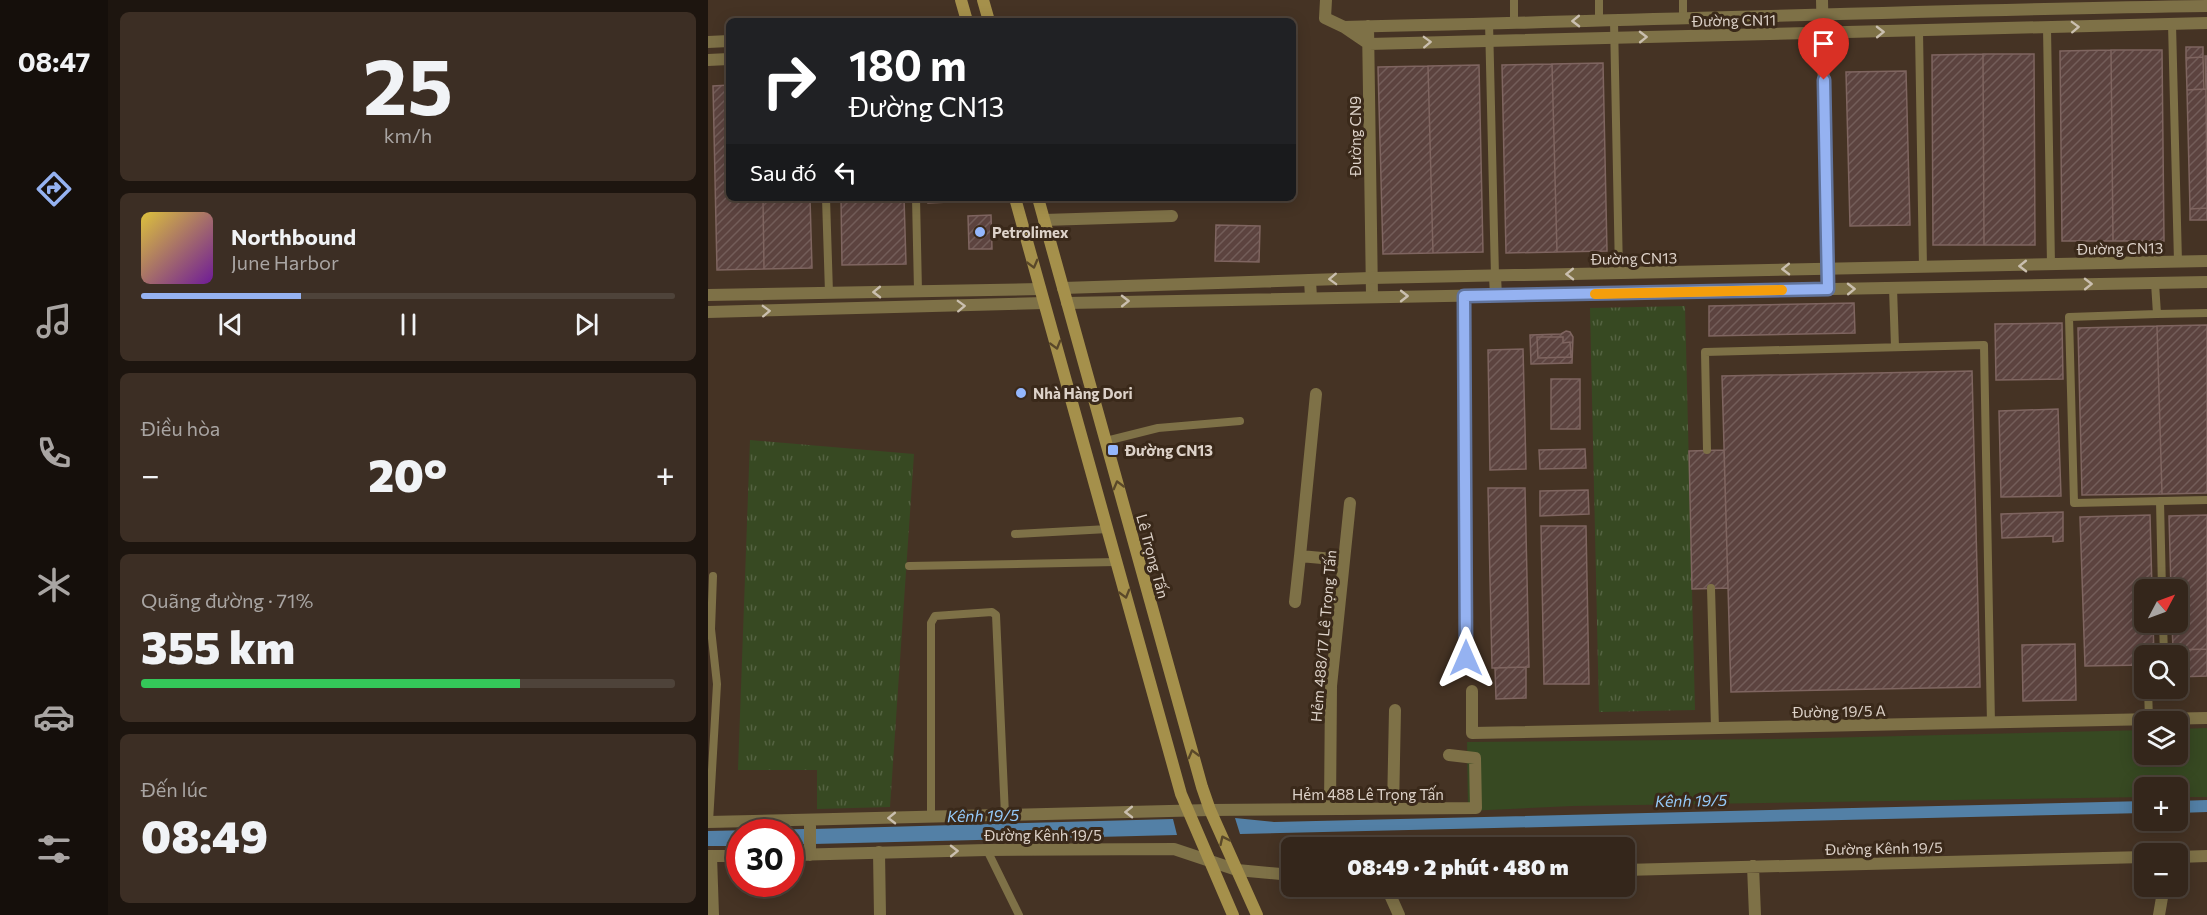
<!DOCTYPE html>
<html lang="vi">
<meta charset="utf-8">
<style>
body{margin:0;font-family:Commissioner,sans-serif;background:#3c2e24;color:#f1f3f6;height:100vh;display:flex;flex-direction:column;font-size:22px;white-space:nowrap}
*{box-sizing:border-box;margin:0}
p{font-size:20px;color:#a9a5a3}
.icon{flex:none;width:33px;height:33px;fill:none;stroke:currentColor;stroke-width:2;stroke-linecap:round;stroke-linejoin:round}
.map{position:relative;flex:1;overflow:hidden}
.sheet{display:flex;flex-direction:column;gap:12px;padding:12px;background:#1d150f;width:600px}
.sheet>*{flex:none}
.hud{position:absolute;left:18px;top:18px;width:570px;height:183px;border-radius:9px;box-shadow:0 3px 15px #0003,0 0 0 2px #4e433a;background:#202124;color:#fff;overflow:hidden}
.needle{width:39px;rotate:49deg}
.tools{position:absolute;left:1426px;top:579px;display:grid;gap:12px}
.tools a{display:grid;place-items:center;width:54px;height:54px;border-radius:9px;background:#34261b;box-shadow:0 3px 15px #0003,0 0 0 2px #4e433a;font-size:30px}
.speed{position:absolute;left:18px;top:819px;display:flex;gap:12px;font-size:30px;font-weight:700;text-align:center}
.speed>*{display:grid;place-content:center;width:78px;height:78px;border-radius:50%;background:#34261b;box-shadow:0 3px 15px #0003,0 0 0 2px #4e433a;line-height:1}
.speed .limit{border:9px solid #d22;background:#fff;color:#111}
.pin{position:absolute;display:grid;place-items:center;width:51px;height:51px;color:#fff;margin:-62px -26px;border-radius:50% 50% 50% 0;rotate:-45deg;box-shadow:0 0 6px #0007}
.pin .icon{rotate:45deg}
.me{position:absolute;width:66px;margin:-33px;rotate:0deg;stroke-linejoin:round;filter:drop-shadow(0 0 4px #0008)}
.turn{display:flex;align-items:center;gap:21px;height:126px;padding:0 24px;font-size:27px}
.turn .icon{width:78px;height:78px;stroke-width:2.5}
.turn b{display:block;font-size:42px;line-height:51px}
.then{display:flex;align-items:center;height:57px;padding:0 24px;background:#0003;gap:12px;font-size:22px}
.big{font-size:45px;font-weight:800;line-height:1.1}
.sheet .widget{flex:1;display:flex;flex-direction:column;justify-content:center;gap:9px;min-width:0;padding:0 21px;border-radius:9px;background:#3c2e24}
.sheet .dial{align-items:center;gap:0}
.dial b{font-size:78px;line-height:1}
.song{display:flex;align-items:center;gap:18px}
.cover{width:72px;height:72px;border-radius:9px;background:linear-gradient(135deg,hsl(50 70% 55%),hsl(280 70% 35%))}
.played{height:6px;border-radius:3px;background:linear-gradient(90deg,#95b2f1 30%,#4e433a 30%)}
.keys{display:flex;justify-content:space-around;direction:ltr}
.heat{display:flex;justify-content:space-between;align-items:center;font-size:33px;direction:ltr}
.charge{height:9px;border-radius:4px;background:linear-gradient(90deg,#34c759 71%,#4e433a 0)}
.trip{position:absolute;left:573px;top:837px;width:354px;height:60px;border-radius:9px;background:#34261b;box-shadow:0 3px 15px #0003,0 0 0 2px #4e433a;font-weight:800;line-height:60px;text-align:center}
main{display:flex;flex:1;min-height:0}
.dock{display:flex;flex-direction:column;width:108px;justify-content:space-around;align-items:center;background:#150f0b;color:#a9a5a3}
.dock .icon{width:42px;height:42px}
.dock .on{color:#95b2f1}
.dock b{font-size:27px;color:#f1f3f6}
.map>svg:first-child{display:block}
</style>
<main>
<nav class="dock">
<b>08:47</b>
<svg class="icon on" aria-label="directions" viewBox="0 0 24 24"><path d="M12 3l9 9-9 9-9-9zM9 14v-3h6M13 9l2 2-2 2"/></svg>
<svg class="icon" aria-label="music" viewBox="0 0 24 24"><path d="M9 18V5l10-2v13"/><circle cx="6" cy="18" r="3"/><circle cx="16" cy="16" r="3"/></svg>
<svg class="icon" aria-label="phone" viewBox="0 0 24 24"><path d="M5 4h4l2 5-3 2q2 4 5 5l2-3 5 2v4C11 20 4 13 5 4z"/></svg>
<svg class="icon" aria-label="climate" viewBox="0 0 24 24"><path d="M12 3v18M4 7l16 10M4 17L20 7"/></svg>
<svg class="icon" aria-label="car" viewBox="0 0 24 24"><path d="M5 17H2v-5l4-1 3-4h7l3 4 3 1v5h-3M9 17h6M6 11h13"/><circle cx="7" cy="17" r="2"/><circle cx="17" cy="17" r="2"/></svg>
<svg class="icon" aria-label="filters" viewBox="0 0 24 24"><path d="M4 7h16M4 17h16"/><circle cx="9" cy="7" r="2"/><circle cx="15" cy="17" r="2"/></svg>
</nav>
<section class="sheet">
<div class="widget dial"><b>25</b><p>km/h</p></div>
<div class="widget">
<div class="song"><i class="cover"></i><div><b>Northbound</b><p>June Harbor</p></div></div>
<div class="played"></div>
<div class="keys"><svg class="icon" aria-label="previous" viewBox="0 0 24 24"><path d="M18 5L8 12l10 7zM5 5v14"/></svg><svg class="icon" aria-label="pause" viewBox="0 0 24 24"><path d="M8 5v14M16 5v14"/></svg><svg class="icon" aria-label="next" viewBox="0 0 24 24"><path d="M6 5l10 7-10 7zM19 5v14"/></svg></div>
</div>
<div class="widget"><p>Điều hòa</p>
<div class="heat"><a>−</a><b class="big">20°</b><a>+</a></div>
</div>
<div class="widget"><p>Quãng đường · 71%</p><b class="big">355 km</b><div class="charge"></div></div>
<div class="widget"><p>Đến lúc</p><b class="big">08:49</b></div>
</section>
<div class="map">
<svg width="1499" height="915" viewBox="0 0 1499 915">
<defs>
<pattern id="grass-tufts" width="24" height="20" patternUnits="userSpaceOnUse" patternTransform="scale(1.5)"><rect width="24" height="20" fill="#374922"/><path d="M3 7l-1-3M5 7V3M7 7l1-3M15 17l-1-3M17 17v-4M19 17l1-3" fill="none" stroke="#546241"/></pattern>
<pattern id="building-hatch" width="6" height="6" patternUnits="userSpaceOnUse" patternTransform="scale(1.5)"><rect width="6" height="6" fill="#5c433f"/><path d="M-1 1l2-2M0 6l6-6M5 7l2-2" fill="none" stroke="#735d59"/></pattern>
</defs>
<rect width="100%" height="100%" fill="#453324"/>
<path fill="url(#grass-tufts)" d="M977 306 987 710 891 712 882 308Z
M42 440 206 454 182 807 109 809V770H30Z"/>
<path fill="#374922" d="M1499 728V797H1470V788H1437V797L865 806 760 811 759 742 1068 739 1437 730V754H1470V729Z"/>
<path fill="#5380a6" d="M1499 800V812L1470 813V801Z
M1437 801V813L532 834 527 818 566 822Z
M465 819 469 835 105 844V829Z
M96 829 97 844H83L82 832H32L31 846H0V831Z"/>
<path fill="url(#building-hatch)" stroke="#7f6560" stroke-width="1.5" d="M1478 47H1495V57L1478 58Z
M1403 50 1405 241H1354L1352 51Z
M1403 50H1454L1456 241H1405Z
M1275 54 1276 245H1225L1224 55Z
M1275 54H1326L1327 245H1276Z
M1497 56H1499V89H1498Z
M1495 57 1496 89 1479 90 1478 58Z
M895 63 899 251 849 252 844 64Z
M844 64 849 252 798 253 794 65Z
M771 65 775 252 725 253 720 66Z
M720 66 725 253 675 254 670 67Z
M1198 71 1202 225 1142 226 1138 72Z
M21 85V198H55L56 269 9 270 5 86Z
M1498 89 1499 208 1482 209 1479 90Z
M55 198H102L104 268 56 269Z
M133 198H196L198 264 134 265Z
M220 198H285V200L220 203Z
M1499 208V220H1482V209Z
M283 215 284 249H261L260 216Z
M508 225 552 226 551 262 507 261Z
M1146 303 1147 333 1001 336V306Z
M1354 323 1355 379 1288 380 1287 324Z
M1499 325V493L1454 494 1449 326Z
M1449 326 1454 494 1374 495 1370 328Z
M858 331 862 332 865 337 864 363 823 364 822 335 853 334Z
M829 337H855V343L862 342 863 357 830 358Z
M815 349 818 469 782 470 780 350Z
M1264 371 1272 687 1023 692 1014 376Z
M843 379H872V429H843Z
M1350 409 1353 496 1293 497 1291 411Z
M877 449 878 468 832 469 831 450Z
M1016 450 1020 588 984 589 981 451Z
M780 488H817L821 667 784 668Z
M880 490 881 514 832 516V491Z
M1355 512V541L1345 542V536L1294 538 1293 514Z
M1442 515 1444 590H1437V622H1445L1446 656H1437V665L1377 666 1372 517Z
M1499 515V649L1465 650 1464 622H1470V590H1463L1461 516Z
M833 526H878L881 684H836Z
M1367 644 1368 700 1315 701 1314 645Z
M1499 649V676L1470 677 1469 650Z
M818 667V698L788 699 787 668Z"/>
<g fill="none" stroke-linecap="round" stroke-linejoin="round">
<path stroke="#7e7147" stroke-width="8" d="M806 0V22
M891 0V21
M975 0V19
M906 21 911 273
M781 22 787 276
M1464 24 1470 262
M1339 28 1343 265
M1211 32 1215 268
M118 198 121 293
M208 198 210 291
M1447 283 1449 314 1361 317 1366 503 1499 500
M1185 288 1187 347
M1449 314 1499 313
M398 441 450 428 532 421
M999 450 997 352 1276 345 1283 724
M1452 501 1454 590
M307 534 400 529
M201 566 408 562
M1003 588 1007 728
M1455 622 1456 656
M1440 688 1441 720
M223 817V623L227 616 284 612 288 615 297 815
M1 822 9 684 3 629 5 576
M279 850 311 915"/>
<path stroke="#7e7147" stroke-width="12" d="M618 0 617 18 636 27 661 44
M1114 0 1120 289
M660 26 664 296
M636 27C923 21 1211 10 1499 6
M0 42 21 41
M661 44 1499 23
M0 60 21 59
M336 220 464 216
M787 276 788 296
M602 280 603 298
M0 295 332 289
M756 296 758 658
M0 312 336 303
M592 556 608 394
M587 602 592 556 636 560
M764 691V733L1499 718
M622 808 623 686 642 503
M685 809 687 710
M502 810 768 808 767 758 741 755
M171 852 172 915
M3 856 5 915
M1470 857 1499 856
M1045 866 1047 915
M529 870 584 875
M916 870 1437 857
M678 886 691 915
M1451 915 1456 886"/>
<path stroke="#7e7147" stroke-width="12" d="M355 288 663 278 1499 261
M359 303 1499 282
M0 822 502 810
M82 855 279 850 466 849 529 870
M102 855V820
M0 856H32"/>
<path stroke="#a5904b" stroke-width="12" d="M253 0 259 21
M275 0 281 21
M307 198 473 794 525 915
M330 198 494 787 502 810 549 915"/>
</g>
<defs><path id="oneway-chevron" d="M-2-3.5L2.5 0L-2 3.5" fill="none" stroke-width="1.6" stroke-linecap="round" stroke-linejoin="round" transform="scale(1.5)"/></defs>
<g stroke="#cabfaf">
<use href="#oneway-chevron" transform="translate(868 21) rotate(179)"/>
<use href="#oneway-chevron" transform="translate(1367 27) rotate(-2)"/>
<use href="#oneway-chevron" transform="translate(1172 32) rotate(-1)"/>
<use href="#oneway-chevron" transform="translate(935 37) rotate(-1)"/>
<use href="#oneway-chevron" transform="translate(719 42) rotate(-2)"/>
<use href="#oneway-chevron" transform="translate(1315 266) rotate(179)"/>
<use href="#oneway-chevron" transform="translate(1078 269) rotate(179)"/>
<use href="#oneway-chevron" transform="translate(862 274) rotate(179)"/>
<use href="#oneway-chevron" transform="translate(625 279) rotate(178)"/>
<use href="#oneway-chevron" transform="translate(1380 284) rotate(-1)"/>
<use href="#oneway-chevron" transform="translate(1143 289) rotate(-1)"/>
<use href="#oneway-chevron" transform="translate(169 292) rotate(179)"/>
<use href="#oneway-chevron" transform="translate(696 296)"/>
<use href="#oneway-chevron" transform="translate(417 301) rotate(-1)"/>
<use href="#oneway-chevron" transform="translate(253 306) rotate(-2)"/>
<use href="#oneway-chevron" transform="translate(58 311) rotate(-2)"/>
<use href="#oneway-chevron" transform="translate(421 812) rotate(179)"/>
<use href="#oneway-chevron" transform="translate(184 818) rotate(179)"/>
<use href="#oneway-chevron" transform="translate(246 851) rotate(-1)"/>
</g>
<g stroke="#5a4829">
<use href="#oneway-chevron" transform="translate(325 264) rotate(75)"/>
<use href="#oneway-chevron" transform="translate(348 345) rotate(74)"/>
<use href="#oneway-chevron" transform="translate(410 485) rotate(-105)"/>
<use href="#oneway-chevron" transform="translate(417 594) rotate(74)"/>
<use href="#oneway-chevron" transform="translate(485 754) rotate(-105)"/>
<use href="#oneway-chevron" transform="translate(516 840) rotate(-115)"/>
</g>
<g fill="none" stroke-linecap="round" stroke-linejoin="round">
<defs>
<path id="route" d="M758 658 756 296 1120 289 1116 80"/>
</defs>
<use href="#route" stroke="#61749d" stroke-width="15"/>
<use href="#route" stroke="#95b2f1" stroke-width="10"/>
<path stroke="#f59e0b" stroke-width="10" d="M887 294 1074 290"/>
</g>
<g fill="#94b7fd" stroke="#3a291a" stroke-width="2">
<circle cx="272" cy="232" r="6"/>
<circle cx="313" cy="393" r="6"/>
<rect x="399" y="444" width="12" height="12" rx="3"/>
</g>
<g text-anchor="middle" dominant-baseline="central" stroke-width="6" stroke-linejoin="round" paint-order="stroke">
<g font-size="15" fill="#ddd2c9" stroke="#3a291a">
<text transform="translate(1026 20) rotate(-1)">Đường CN11</text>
<text transform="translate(647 136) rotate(-90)">Đường CN9</text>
<text transform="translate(1412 248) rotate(-1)">Đường CN13</text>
<text transform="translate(926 258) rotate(-1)">Đường CN13</text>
<text transform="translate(445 556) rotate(75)">Lê Trọng Tấn</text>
<text transform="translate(615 636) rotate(-85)">Hẻm 488/17 Lê Trọng Tấn</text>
<text transform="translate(1131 711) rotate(-1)">Đường 19/5 A</text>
<text x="660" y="794">Hẻm 488 Lê Trọng Tấn</text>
<text x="335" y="835">Đường Kênh 19/5</text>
<text transform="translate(1176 848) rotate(-1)">Đường Kênh 19/5</text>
</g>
<g font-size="15" font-weight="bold" fill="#ddd2c9" stroke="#3a291a" text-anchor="start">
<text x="284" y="232">Petrolimex</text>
<text x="325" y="393">Nhà Hàng Dori</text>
<text x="417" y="450">Đường CN13</text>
</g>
<g font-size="16" font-style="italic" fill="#95c9f7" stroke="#3a291a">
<text transform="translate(983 800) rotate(-1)">Kênh 19/5</text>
<text transform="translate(275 815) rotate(-1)">Kênh 19/5</text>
</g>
</g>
</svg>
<div class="tools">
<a><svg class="needle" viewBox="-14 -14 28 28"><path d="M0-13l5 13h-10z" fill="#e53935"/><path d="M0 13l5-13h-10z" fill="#a9a5a3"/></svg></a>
<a><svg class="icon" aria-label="search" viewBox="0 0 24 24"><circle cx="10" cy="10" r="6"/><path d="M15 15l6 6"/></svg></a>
<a><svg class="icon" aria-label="layers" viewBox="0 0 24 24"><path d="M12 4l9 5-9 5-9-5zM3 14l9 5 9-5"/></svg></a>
<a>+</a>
<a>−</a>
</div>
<div class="speed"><div class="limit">30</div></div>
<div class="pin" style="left:1116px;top:80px;background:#d93025"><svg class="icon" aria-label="arrive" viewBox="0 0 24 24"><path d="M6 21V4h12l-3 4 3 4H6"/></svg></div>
<svg class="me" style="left:758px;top:658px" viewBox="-20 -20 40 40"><path d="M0-17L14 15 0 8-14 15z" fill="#95b2f1" stroke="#fff" stroke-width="4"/></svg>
<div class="trip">08:49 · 2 phút · 480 m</div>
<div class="hud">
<div class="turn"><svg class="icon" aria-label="right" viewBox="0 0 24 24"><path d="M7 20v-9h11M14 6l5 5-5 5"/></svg><div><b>180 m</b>Đường CN13</div></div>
<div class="then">Sau đó<svg class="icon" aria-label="left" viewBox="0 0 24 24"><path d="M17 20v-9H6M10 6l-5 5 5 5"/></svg></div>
</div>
</div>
</main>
